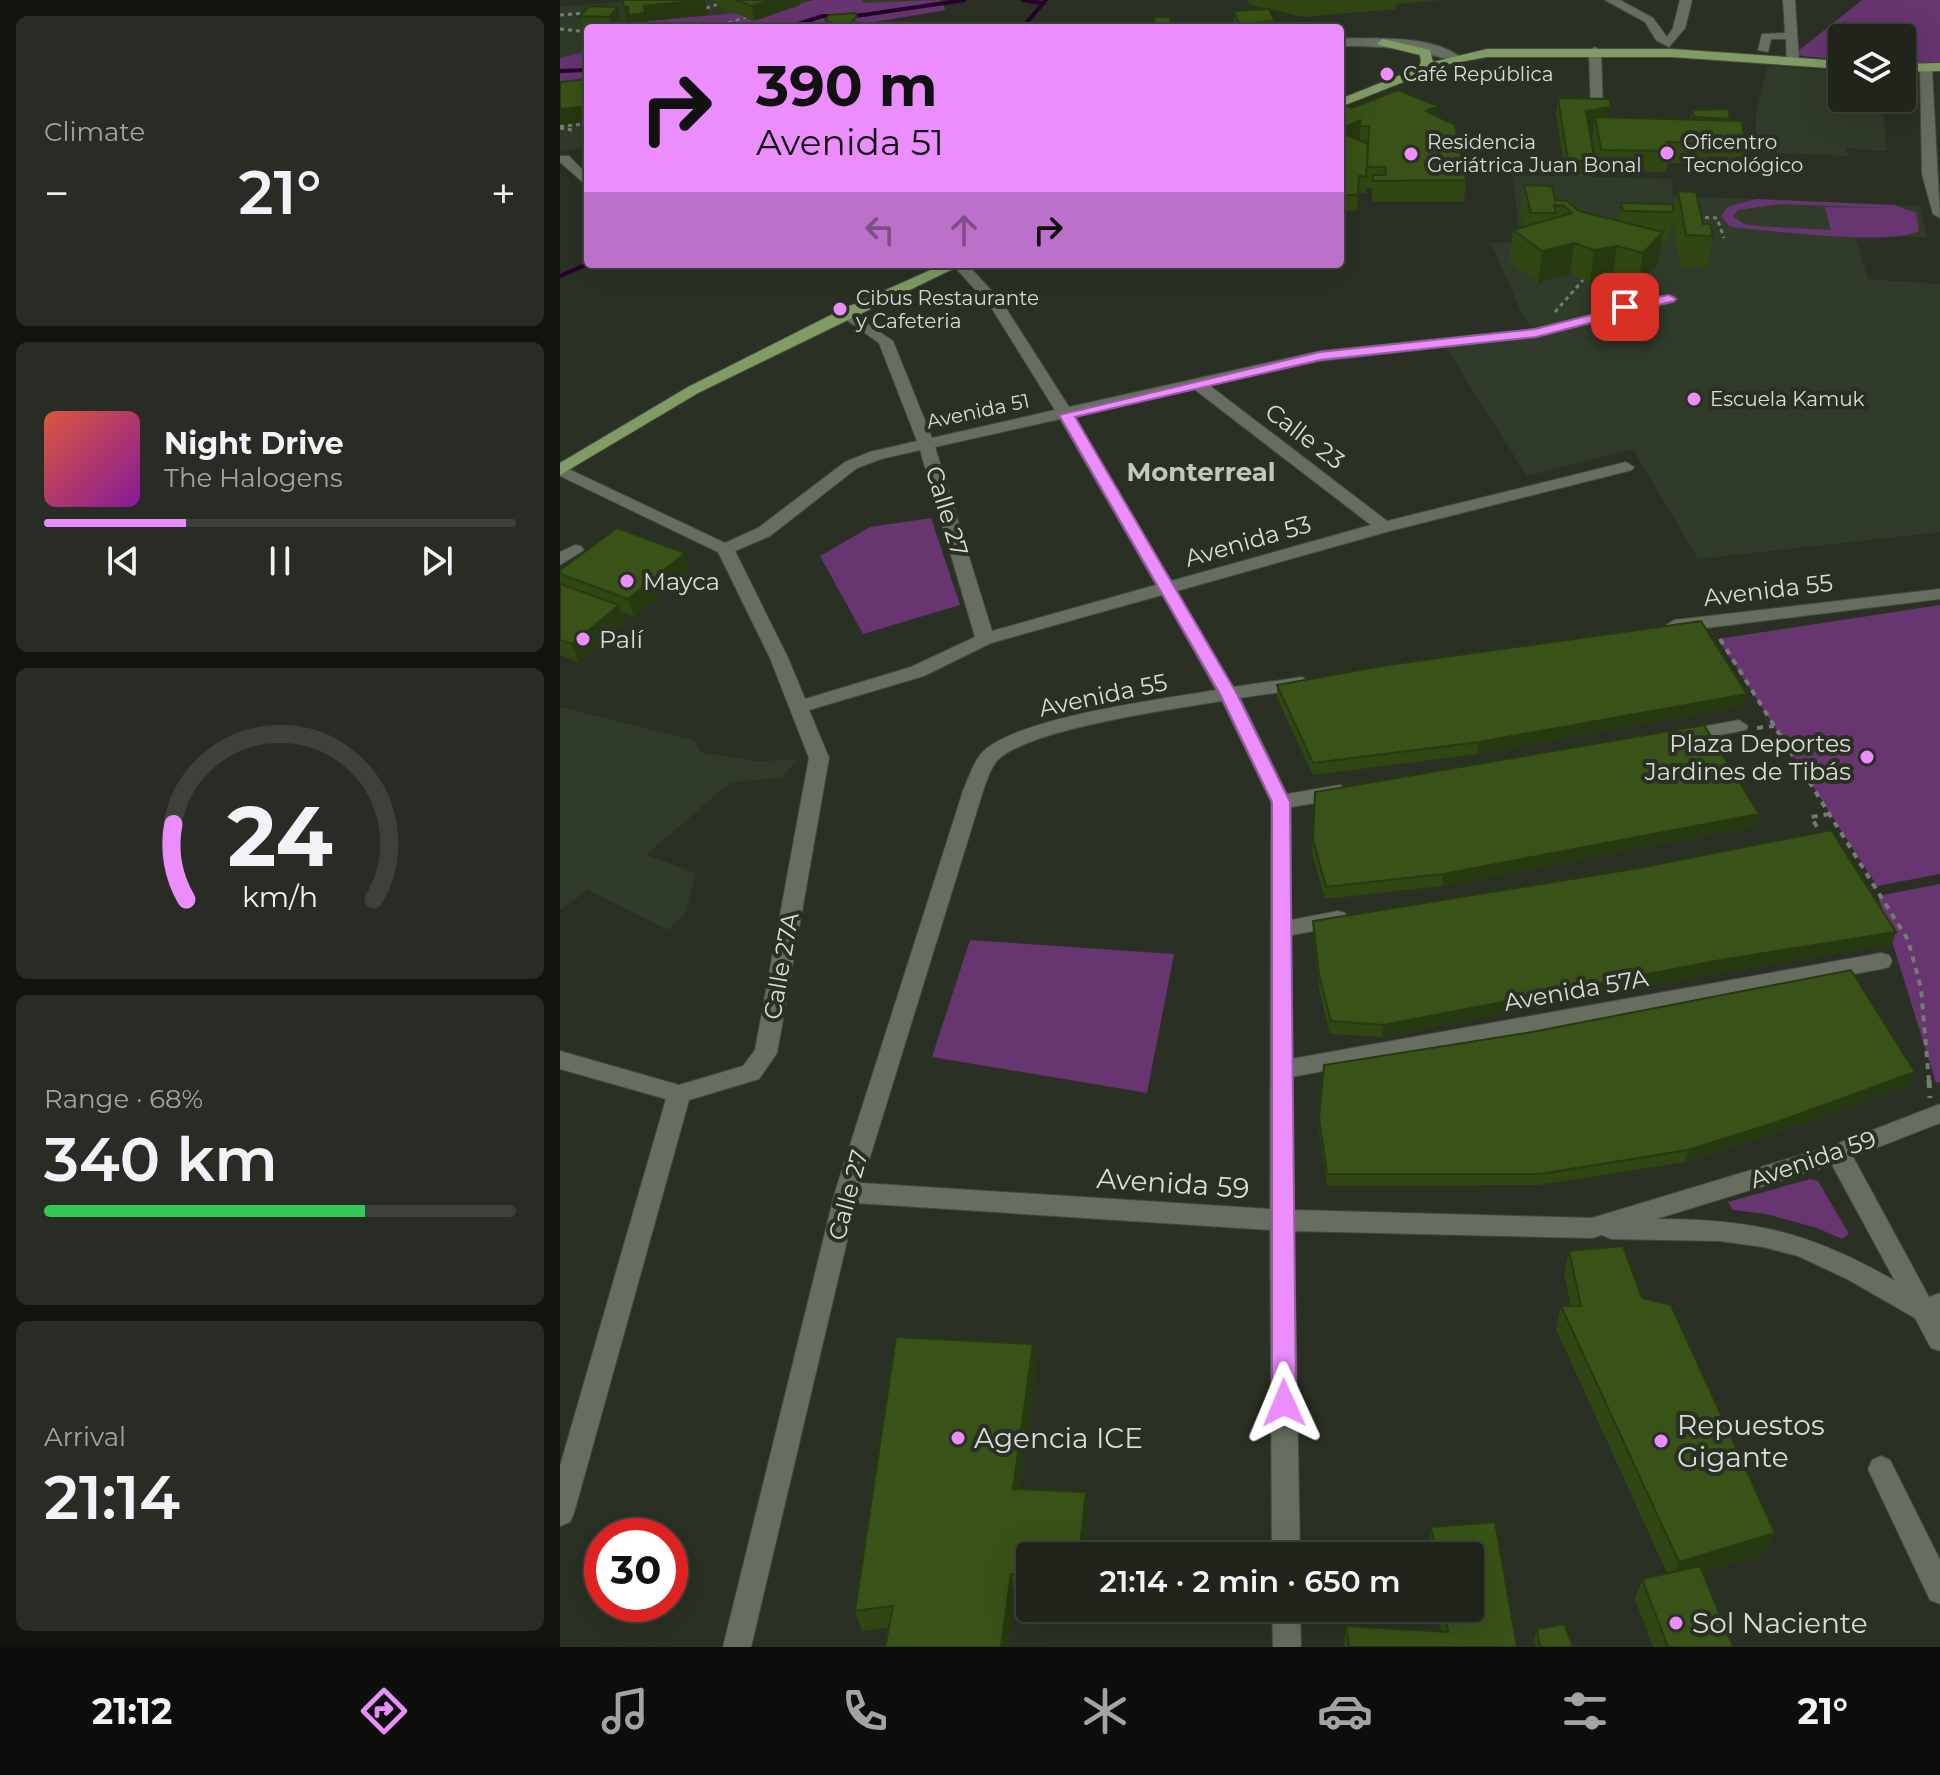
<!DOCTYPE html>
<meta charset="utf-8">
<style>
body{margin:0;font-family:Montserrat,sans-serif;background:#282c24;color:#f1f3f6;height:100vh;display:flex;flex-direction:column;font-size:30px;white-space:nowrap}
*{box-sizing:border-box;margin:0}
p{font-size:26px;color:#a2a4a3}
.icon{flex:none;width:44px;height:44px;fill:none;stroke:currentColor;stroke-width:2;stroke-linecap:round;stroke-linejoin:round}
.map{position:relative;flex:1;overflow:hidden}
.panel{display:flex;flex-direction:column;gap:16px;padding:16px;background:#12140f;width:560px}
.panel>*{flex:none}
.banner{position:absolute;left:24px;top:24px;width:760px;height:244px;border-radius:8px;box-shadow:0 8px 32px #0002,0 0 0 2px #3d413a;background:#eb8dfc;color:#111;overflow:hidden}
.buttons{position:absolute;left:1268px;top:24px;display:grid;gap:16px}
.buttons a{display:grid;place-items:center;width:88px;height:88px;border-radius:8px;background:#20241b;box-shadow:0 8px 32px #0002,0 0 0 2px #3d413a;font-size:40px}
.speed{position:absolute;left:24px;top:1518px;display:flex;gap:16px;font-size:40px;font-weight:700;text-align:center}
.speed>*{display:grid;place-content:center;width:104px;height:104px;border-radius:50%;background:#20241b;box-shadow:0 8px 32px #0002,0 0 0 2px #3d413a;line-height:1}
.speed .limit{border:12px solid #d22;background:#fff;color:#111}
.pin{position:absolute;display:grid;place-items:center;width:68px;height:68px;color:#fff;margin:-34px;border-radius:16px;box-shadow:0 4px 12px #0006}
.me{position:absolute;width:88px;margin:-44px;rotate:359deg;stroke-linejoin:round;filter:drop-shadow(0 0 6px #0008)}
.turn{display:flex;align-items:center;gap:28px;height:168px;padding:0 40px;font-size:36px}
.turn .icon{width:104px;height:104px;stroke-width:2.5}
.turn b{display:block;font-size:56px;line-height:68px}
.lanes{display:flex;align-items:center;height:76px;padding:0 40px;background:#0003;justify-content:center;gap:40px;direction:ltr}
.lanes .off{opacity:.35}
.big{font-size:60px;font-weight:600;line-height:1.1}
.panel .tile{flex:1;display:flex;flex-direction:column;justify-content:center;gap:12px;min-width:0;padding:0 28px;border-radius:12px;background:#282c24}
.panel .dial{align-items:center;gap:0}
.dial svg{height:208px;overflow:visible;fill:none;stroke:#3d413a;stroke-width:7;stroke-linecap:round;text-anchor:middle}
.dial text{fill:#f1f3f6;stroke:none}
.song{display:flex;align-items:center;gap:24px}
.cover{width:96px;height:96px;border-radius:12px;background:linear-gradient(135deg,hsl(10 70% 55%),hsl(290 70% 35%))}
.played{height:8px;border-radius:4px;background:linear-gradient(90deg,#eb8dfc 30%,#3d413a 30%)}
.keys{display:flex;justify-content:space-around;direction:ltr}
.heat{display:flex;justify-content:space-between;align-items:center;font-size:44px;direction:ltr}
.charge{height:12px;border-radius:6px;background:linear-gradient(90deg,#34c759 68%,#3d413a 0)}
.trip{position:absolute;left:456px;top:1542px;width:468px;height:80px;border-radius:8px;background:#20241b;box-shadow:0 8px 32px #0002,0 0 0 2px #3d413a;font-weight:600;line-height:80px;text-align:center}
.dock{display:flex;height:128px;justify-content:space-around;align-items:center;background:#0d0e0b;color:#a2a4a3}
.dock .icon{width:56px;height:56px}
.dock .selected{color:#eb8dfc}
.dock b{font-size:36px;color:#f1f3f6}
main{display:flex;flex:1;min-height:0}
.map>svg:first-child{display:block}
</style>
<main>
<section class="panel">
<div class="tile"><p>Climate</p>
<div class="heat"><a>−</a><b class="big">21°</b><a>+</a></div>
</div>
<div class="tile">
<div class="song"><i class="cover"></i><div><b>Night Drive</b><p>The Halogens</p></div></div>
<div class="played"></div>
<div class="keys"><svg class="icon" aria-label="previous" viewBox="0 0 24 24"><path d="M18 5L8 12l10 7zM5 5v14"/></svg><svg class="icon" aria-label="pause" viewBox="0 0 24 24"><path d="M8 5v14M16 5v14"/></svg><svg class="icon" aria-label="next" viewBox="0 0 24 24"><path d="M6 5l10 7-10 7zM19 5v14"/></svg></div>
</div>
<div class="tile dial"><svg viewBox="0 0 100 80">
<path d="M14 69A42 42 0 1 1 86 69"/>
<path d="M14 69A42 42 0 0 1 9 40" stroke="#eb8dfc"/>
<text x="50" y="56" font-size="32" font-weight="700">24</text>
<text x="50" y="72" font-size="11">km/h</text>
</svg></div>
<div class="tile"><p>Range · 68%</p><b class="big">340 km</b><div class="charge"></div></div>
<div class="tile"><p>Arrival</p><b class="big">21:14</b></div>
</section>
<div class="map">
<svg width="1380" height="1647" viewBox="0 0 1380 1647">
<rect width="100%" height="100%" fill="#2a3024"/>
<path fill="#313b29" d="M80 0H380L305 18 314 28H28V146L0 152V7Z
M1207 66 1282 71V98H1322L1327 151 1286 148 1288 156 1196 152V114Z
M953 175 1112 179 1113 196 1360 206 1367 237 1295 236 1308 279 1380 284V532L1138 559 1073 449 967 476 886 348 978 336 961 312 931 243H960Z
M0 707 133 740 142 753 196 761 237 760 222 778 171 782 86 855 136 873 125 914 108 930 28 890 0 910Z"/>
<path fill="#673570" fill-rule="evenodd" d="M250 0H302L303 3 380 0 386 10 278 28H89L88 21 177 13 194 21Z
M1302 0H1380V66L1342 67V38H1282V60L1233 55Z
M28 51V90L0 93V58Z
M1196 199 1335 205 1356 213 1359 231C1329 246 1217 231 1178 228L1169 226 1161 216 1167 207ZM1220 204 1330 208H1331L1265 207 1271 230 1197 226 1184 224 1173 216 1178 210Z
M371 518 400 605 303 634 260 556 310 527Z
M1380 605V874L1317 886 1158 639Z
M1380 884V1082L1376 1083 1318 896Z
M410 940 614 954 587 1093 372 1057Z
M1250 1179 1258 1181 1289 1234 1282 1239 1257 1228 1206 1214 1173 1210 1168 1202Z"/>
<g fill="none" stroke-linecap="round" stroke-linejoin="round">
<path stroke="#26012d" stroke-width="4" d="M463 0 481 3
M289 17 405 0
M225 28 263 16H277
M462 28 486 0
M0 71 28 70
M0 276 28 264"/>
<defs>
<path id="minor" d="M1045 0H1060L1093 18 1107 37 1113 28 1120 0H1132L1125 28 1109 47 1096 40 1085 22Z
M1223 0H1235L1239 62 1233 66 1227 62 1226 39H1211L1208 52 1198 50 1202 34 1225 33Z
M780 38C817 39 871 34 902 58L896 62C852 48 825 46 780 46Z
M1035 47 1041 51 1043 112 1037 116 1031 112 1029 51Z
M1366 64 1372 68 1380 218 1373 214 1362 174 1360 68Z
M0 156H9L28 176V187L0 162Z
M392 264H407L442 302 509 407 760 351 976 329 1114 296V302L976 337 760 361 649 385 827 521 1066 462 1074 467 1072 470 830 531 617 591 673 687 742 677 751 683 742 689 680 698 727 794 780 785 790 792 780 799 731 807V920L778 911 785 913 789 919 785 925 778 927 731 935V1059L1321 953 1329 955 1332 961 1329 967 1321 969 731 1077 734 1210 1032 1218 1274 1145 1380 1104V1123L1293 1157 1369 1297 1380 1293V1351L1371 1348 1355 1318 1287 1279 1238 1256 1203 1247 1160 1241 1051 1239 1042 1235 1032 1238 734 1231 740 1556H712L710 1230 296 1203 191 1647H163L275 1192 403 791C409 777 415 757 427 748 469 716 602 699 656 690L602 595 431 643 364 676 249 710 269 758 217 1053 199 1079 129 1100 14 1513 10 1522 0 1526V1466L106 1099 0 1069V1051L119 1085 183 1066 195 1050 249 758 210 658 158 552 0 476V465L165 543 198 528 285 462 310 452 357 441 319 343 281 316V310L286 309 333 341 372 438 495 410 431 307ZM634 389 811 525 611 581 514 416ZM500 419 596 585 432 631 375 447ZM360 450 415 637 351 667 245 699 228 658 175 551 210 536 297 468 321 459ZM662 701 711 802 710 1209 302 1183 423 791C427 781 431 765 440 758 475 728 613 709 662 701ZM1272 1165 1335 1281C1250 1232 1193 1219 1096 1219Z
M15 545 21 546 24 550 0 565V552Z
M1380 589V599L1114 632 1105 626 1114 620Z
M1179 720 1188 726 1186 730 1124 742 1114 736 1124 730Z
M1321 1456 1330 1460 1380 1560V1604L1370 1600 1308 1469 1312 1460Z
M712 1608H740L741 1647H713Z"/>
<path id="major" d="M823 39 870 50 873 62 927 49H1112L1282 61V69L1112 57H927L889 64 780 107V99L856 69 861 63 860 55 819 45 817 43Z
M1380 63V71L1342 72V64Z
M384 264H403L138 393 0 475V463L128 387 281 310Z"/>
</defs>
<use href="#minor" stroke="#464b41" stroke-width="2"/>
<use href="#major" stroke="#464b41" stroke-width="2"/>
<path stroke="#757b70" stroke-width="3" stroke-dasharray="4 4" stroke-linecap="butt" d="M146 8 171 0
M0 15 26 13
M153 28 186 17
M0 29 28 32
M0 126 28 124
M0 128 12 130
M1137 217 1157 218 1164 238
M1046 281 1080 290
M1038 282 1045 302
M995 312 1023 280"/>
<path stroke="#757b70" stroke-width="4" stroke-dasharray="6 6" stroke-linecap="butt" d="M1160 639 1348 940 1361 988 1369 1082
M1197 728 1214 726
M1263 837 1251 817 1269 814"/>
<path stroke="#757b70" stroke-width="5" stroke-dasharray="8 8" stroke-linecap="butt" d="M1369 1080 1370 1098"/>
<use href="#minor" fill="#676e61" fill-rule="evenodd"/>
<use href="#major" fill="#809c64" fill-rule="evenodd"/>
</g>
<path fill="#304714" d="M155 0H253L239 3 240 5 194 21 157 6Z
M687 0H882L836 4V9L743 17 709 9 715 21 714 28H676L674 21V11L709 9 690 5Z
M58 7 61 22 56 28H28V31H24L20 16Z
M265 20 299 24 307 28H267Z
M998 98 1049 117 1130 120 1132 110 1170 119V121L1186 144 1182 165 1108 163 1106 172 1038 171 1032 138 1034 125 1028 126 1035 161 1032 177H1006L996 114Z
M780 103 792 108 877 116 906 180 904 202H812V188H806V193H798L797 211H780Z
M964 185 1019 211 1059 221 1061 203 1114 212 1108 243H1101L1098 263 1078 285 1052 278 1030 282 1010 274 978 283 949 262 953 230 963 227 960 216Z
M1118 191 1153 236 1147 267 1120 266 1112 222Z
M125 553 130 571 74 617 62 612 65 624 18 662 0 655V570Z
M717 685 1187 694 1184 706 917 754 753 775 717 698Z
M755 792 1196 826 882 886 765 899 752 853Z
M753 921 1332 944 1158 973 822 1037 770 1034 759 988 753 933Z
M764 1065 1355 1072 1350 1084 1219 1132 1125 1162 978 1185 767 1186 759 1129Z
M1009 1251 1082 1298 1206 1554 1143 1572 1173 1647H1093L1075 1599 1082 1579 1107 1573 996 1329 1001 1306H1011L1004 1274Z
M473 1344 477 1366 459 1489 529 1513 524 1556H470V1595H455L329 1627 302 1631 295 1611Z
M935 1522 957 1647H784L786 1626 881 1632 877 1608H910V1556H869L868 1547 871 1527Z
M977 1629 1013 1647H976L974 1639Z"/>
<path fill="#273910" d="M145 0 148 15 88 21 89 28H73L71 22H67L64 7Z
M210 0H239L240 5 194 21 192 6Z
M240 0H253L241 3Z
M58 7 61 22 56 28H51L49 17Z
M28 106V122L0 125V109Z
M878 106 876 127 866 111Z
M1050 107 1048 123 1035 117 1034 125 1024 127 1026 111Z
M800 120V140L783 149 784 128Z
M1103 232 1098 263 1078 285 1083 253Z
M1014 243 1010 274 978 283 982 251Z
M1057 246 1052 278 1030 282 1034 250Z
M125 553 130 571 74 617 68 599Z
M59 605 65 624 18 662 12 644Z
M1187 694 1184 706 917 754 919 742Z
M1199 814 1196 826 882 886 883 874Z
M1336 932 1332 944 1158 973 822 1037 823 1025 1161 960Z
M1355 1072 1350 1084 1219 1132 1125 1162 1128 1150Z
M473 1344 477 1366 457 1510 453 1489Z
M526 1492 529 1513 524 1556H519Z
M1215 1533 1206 1554 1111 1582 1119 1562Z
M451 1574 455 1595 448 1647H441Z"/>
<path fill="#385217" stroke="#273910" stroke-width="2" d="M63 0H142L84 6 85 13 69 15 68 7H64Z
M175 0H210L192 6Z
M29 6 58 7 49 17 20 16Z
M709 9 715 21 679 24 674 11Z
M295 13 297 16 293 21 307 28H284L287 26 269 22 265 20 269 15Z
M594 17H610L611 28H595Z
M28 79V106L0 109V82Z
M838 90 878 106 866 111 895 125 906 180 813 181V175H826L825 167H807L809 126H800V120L784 128 780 127V103L792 108Z
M998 98 1050 99V107L1026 111 1035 161H1008Z
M1168 109 1170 119 1134 117 1132 110Z
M1035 117 1181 121 1186 144 1107 142 1110 151 1041 150Z
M780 132 808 144 806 177 799 176 798 195H780Z
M964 185 992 186 995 200 1007 201 1019 211 1103 232 1083 253 1057 246 1034 250 1014 243 982 251 953 230 1012 213 1004 206 994 205 996 213H971Z
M1118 191 1136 192 1143 224H1150L1153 236 1126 235Z
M1061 203 1112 204 1114 212 1063 211Z
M57 528 125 553 68 599 0 574V570Z
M0 584 59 605 12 644 0 640Z
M1141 621 1187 694 919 742 753 763 717 685 828 665Z
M1144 725 1199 814 883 874 766 887 753 840 755 792Z
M1271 830 1336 932 1161 960 823 1025 771 1021 759 975 753 921 1079 868Z
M1291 970 1355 1072 1223 1120 1128 1150 980 1174H767L759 1117 764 1065 972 1032Z
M1063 1246 1082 1298 1111 1305 1215 1533 1119 1562 1001 1306H1021L1009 1251Z
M336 1337 473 1344 453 1489 526 1492 519 1556H470V1575L451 1574 441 1647H325L333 1606 295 1611Z
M935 1522 957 1647H789L786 1626 888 1632 884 1608H910V1556H876L871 1527Z
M1140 1566 1173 1647H1108L1082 1579Z
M1004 1624 1013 1647H980L977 1629Z"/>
<path fill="#eb8dfc" stroke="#995ca4" stroke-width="2" d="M1109 295 1116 299 1114 301 976 337 760 360 515 417 677 694 730 802 736 1403 732 1411 724 1414 715 1411 712 1403V802L660 694 499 415 760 352 975 329 1059 308 1060 304Z"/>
<g fill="#eb8dfc" stroke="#2a3024" stroke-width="3">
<circle cx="827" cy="74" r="8"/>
<circle cx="1107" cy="153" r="8"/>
<circle cx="851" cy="154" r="8"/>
<circle cx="280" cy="309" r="8"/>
<circle cx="1134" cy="399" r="8"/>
<circle cx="67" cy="581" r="8"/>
<circle cx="23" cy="639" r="8"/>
<circle cx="1307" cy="757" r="8"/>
<circle cx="398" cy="1438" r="8"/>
<circle cx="1101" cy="1441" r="8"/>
<circle cx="1116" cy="1623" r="8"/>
</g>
<g text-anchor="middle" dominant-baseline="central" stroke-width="8" stroke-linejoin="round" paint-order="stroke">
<g font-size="20" fill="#d8ddd5" stroke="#2a3024" text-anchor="start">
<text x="843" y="74">Café República</text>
<text x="867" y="142">Residencia<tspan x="867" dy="23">Geriátrica Juan Bonal</tspan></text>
<text x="1123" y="142">Oficentro<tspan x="1123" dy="23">Tecnológico</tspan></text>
<text x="296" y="298">Cibus Restaurante<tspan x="296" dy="23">y Cafeteria</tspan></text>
<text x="1150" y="399">Escuela Kamuk</text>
</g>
<g font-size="20" fill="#d8ddd5" stroke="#2a3024">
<text transform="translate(418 411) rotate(-12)">Avenida 51</text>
</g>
<g font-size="24" fill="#d8ddd5" stroke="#2a3024">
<text transform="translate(745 436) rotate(37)">Calle 23</text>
<text transform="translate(387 511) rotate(73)">Calle 27</text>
<text transform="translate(688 541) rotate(-16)">Avenida 53</text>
<text transform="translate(1208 590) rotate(-7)">Avenida 55</text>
<text transform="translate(543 695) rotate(-12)">Avenida 55</text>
<text transform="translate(221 966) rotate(-80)">Calle 27A</text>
<text transform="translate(1016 990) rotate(-10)">Avenida 57A</text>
<text transform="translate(1253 1159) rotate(-19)">Avenida 59</text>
<text transform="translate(288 1195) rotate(-75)">Calle 27</text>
</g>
<g font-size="24" fill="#d8ddd5" stroke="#2a3024" text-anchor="start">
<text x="83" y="581">Mayca</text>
<text x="39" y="639">Palí</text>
<text x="1291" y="743" text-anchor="end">Plaza Deportes<tspan x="1291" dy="28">Jardines de Tibás</tspan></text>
</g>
<g font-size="26" font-weight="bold" fill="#c1c9ba" stroke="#2a3024">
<text x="641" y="472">Monterreal</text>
</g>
<g font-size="28" fill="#d8ddd5" stroke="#2a3024">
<text transform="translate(613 1183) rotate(4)">Avenida 59</text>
</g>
<g font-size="28" fill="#d8ddd5" stroke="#2a3024" text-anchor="start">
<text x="1117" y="1425">Repuestos<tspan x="1117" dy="32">Gigante</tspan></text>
<text x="414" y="1438">Agencia ICE</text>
<text x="1132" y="1623">Sol Naciente</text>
</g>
</g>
</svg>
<div class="buttons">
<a><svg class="icon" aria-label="layers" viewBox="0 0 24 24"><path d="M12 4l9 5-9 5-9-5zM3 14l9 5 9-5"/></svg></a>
</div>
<div class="speed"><div class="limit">30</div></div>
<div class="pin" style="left:1065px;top:307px;background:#d93025"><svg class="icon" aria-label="arrive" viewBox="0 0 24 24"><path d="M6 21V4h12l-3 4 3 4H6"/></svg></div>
<svg class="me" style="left:724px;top:1403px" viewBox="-20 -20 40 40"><path d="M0-17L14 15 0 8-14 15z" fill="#eb8dfc" stroke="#fff" stroke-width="4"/></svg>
<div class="trip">21:14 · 2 min · 650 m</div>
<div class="banner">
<div class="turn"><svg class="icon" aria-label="right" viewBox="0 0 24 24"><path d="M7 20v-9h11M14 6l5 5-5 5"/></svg><div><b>390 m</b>Avenida 51</div></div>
<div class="lanes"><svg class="icon off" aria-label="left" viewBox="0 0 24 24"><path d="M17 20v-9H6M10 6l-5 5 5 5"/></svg><svg class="icon off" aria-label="ahead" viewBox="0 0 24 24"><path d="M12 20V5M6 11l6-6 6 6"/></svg><svg class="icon" aria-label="right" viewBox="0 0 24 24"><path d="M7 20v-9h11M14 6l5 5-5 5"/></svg></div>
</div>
</div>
</main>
<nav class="dock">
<b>21:12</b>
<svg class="icon selected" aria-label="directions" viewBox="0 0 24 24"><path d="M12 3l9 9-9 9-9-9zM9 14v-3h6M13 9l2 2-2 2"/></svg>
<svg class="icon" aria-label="music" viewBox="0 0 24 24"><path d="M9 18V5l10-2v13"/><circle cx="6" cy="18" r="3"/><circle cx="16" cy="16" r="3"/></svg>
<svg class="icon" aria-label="phone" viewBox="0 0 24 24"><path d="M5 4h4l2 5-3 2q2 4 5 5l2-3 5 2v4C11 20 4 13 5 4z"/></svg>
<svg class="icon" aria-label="climate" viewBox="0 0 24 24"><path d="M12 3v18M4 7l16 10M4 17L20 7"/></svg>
<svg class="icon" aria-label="car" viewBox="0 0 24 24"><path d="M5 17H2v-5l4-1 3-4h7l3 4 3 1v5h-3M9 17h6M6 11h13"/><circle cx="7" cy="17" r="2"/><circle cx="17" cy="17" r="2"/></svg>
<svg class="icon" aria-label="filters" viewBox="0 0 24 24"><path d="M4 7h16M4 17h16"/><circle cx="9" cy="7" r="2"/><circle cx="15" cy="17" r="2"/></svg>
<b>21°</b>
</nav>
